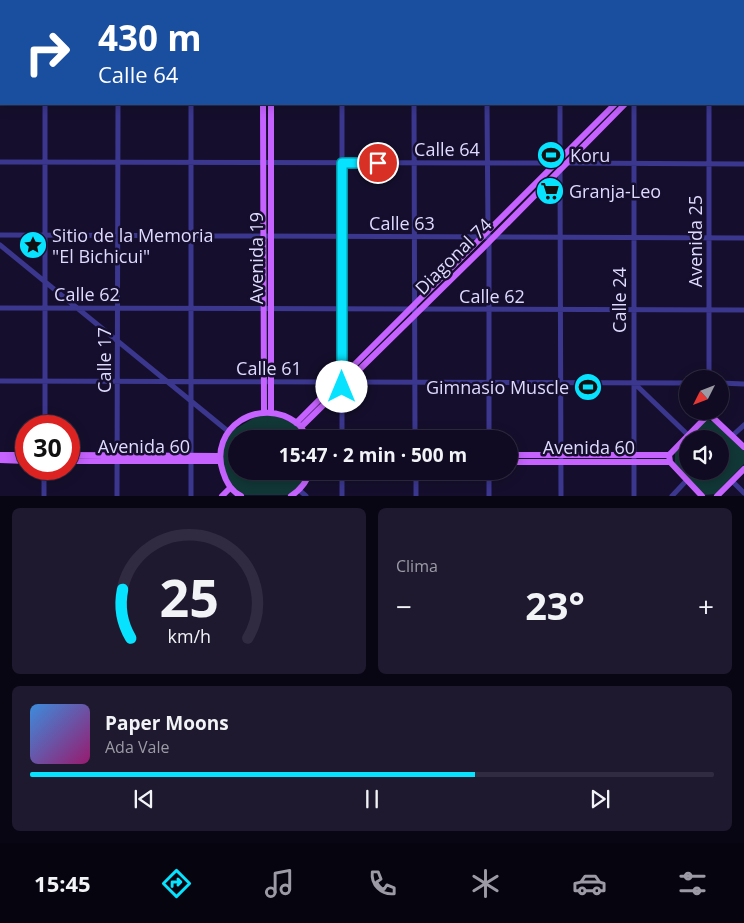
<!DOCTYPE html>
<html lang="es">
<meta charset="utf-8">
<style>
body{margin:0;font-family:"Open Sans",sans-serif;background:#1e192f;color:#f1f3f6;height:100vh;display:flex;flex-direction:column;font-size:19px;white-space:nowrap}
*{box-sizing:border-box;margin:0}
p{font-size:16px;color:#9c9ba5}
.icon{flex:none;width:28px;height:28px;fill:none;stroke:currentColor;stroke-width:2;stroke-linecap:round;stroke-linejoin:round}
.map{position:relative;height:496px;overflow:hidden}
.drawer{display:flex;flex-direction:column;gap:12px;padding:12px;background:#090613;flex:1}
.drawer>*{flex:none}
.hud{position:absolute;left:0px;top:0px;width:745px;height:105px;box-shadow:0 2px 12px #0003,0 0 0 1px #302b40;background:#1a4fa0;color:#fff;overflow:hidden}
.needle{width:32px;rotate:228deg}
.buttons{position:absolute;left:679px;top:370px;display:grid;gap:10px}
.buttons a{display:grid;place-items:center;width:50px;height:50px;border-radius:50%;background:#100b22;box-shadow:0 2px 12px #0003,0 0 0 1px #302b40;font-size:25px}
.speed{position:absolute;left:15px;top:415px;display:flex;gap:10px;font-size:25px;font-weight:700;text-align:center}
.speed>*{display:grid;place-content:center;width:65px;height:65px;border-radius:50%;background:#100b22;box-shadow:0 2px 12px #0003,0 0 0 1px #302b40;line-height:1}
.speed .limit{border:8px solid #d22;background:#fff;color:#111}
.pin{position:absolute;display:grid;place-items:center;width:42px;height:42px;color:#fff;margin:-21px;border:2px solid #fff;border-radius:50%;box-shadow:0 1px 5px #0007}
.me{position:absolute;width:55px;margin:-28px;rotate:0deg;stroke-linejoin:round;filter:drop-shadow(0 0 4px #0008)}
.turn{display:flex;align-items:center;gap:18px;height:105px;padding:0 15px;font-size:22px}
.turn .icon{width:65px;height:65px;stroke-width:2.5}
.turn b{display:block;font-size:35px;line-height:42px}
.big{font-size:38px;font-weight:700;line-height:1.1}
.drawer .tile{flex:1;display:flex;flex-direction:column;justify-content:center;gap:8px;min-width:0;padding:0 18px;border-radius:8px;background:#1e192f}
.drawer .dial{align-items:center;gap:0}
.dial svg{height:130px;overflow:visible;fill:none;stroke:#302b40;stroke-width:7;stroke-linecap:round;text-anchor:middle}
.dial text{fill:#f1f3f6;stroke:none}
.song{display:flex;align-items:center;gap:15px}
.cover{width:60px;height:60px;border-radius:8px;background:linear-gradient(135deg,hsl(210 70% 55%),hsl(320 70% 35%))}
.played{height:5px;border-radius:2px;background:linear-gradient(90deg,#07e3ff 65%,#302b40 65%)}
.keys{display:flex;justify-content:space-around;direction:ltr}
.heat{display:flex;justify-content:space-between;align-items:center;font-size:28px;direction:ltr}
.drawer .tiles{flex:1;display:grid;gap:12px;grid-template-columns:1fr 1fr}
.tile:last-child{grid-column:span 2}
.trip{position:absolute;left:228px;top:430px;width:290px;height:50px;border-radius:25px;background:#100b22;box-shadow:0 2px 12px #0003,0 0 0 1px #302b40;font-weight:700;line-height:50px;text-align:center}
.tab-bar{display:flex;height:80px;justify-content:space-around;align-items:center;background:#06040e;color:#9c9ba5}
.tab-bar .icon{width:35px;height:35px}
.tab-bar .on{color:#07e3ff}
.tab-bar b{font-size:22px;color:#f1f3f6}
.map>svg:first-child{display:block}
</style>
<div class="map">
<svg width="744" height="496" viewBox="0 0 744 496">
<rect width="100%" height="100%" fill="#150f2d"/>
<path fill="#113736" d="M260 414C277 414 299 421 305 439H236V471H308L303 483 289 495H245L235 491 231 486 222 462V454L230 432Z
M706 420 714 422 744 451V464L715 494 705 495 675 464V453L687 440 688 471H720V439H688Z"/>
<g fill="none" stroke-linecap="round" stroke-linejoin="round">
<path stroke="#3b378f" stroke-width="5" d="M44 0V1
M118 0V1
M342 0V1
M414 0V1
M487 0V1
M560 0V1
M192 1V0
M0 88H1
M45 104V426
M342 104V439
M414 104 415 439
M487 104 488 233
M634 104V496
M709 104V379
M560 161V104
M0 162 557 163
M565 163 744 164
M560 169 561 496
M0 235 744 238
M0 245 229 432
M0 308 411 309
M420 309 744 310
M0 381 337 382
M346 382 688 383
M634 383 688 435
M720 383 744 384
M732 436 744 425
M489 439V242
M44 469V496
M732 481 744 493
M299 490 306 496
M117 496 118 104
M191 496V104
M342 496V471
M416 496V471
M489 496V471
M672 496 687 480"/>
<path stroke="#c662ff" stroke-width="6" d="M300 0V1
M633 0V1
M232 1V0
M0 11H1
M0 17H1
M263 104 264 411
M271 104V412
M296 423 615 104
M301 427 481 250 625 104
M0 455H26
M69 455 219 456
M509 455H669
M0 460 26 461
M69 461H219
M509 462H670
M222 496 230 488
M241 496C231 491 226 482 223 472 208 428 260 395 297 423 302 427 305 433 308 439
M291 496C300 490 307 482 310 471
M702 496 670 462 669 455 709 414 744 447
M717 496 744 469"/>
</g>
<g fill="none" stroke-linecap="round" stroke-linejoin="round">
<defs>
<path id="route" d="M342 387V163H378"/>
</defs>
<use href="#route" stroke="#0594a6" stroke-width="12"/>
<use href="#route" stroke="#07e3ff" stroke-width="9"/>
</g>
<defs>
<symbol id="stadium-disc" viewBox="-11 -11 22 22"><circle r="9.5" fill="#07e3ff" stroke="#150f2d"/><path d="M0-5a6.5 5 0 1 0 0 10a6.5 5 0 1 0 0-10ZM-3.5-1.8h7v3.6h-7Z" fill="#111"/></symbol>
<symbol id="supermarket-disc" viewBox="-11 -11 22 22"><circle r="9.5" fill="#07e3ff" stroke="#150f2d"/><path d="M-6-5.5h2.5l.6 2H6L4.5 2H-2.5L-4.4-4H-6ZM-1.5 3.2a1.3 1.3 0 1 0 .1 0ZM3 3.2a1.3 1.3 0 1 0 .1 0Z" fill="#111"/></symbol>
<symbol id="sight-disc" viewBox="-11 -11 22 22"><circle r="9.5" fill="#07e3ff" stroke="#150f2d"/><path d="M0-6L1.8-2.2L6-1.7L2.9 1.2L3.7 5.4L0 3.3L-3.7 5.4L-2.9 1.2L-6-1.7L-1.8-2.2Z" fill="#111"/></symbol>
</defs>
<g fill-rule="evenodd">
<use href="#stadium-disc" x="535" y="139" width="32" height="32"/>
<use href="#supermarket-disc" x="534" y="175" width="32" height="32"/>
<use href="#sight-disc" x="17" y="229" width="32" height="32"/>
<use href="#stadium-disc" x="572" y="371" width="32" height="32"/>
</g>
<g text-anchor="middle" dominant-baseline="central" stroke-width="5" stroke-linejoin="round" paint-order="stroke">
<g font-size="18" fill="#dfdbff" stroke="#150f2d">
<text x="447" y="149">Calle 64</text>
<text x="402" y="223">Calle 63</text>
<text transform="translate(695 241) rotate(-90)">Avenida 25</text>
<text transform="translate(453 256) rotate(-45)">Diagonal 74</text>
<text transform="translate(256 258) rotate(-90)">Avenida 19</text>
<text x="87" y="294">Calle 62</text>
<text x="492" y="296">Calle 62</text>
<text transform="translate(619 300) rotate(-90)">Calle 24</text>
<text transform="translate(104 360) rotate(-90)">Calle 17</text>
<text x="269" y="368">Calle 61</text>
<text x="144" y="446">Avenida 60</text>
<text x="589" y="447">Avenida 60</text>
</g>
<g font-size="18" fill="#dfdbff" stroke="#150f2d" text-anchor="start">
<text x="570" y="155">Koru</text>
<text x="569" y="191">Granja-Leo</text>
<text x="52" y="235">Sitio de la Memoria<tspan x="52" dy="21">"El Bichicui"</tspan></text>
<text x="569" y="387" text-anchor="end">Gimnasio Muscle</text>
</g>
</g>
</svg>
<div class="buttons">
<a><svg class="needle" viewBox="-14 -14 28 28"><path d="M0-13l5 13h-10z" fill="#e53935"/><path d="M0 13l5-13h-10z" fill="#9c9ba5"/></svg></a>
<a><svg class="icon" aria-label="sound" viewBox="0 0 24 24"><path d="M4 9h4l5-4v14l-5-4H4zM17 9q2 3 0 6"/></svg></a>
</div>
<div class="speed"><div class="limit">30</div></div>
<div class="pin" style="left:378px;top:163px;background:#d93025"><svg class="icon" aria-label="arrive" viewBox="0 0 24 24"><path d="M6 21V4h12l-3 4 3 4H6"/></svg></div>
<svg class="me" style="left:342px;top:387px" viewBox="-20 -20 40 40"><circle r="19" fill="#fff"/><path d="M0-13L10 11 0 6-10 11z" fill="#07e3ff"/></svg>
<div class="trip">15:47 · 2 min · 500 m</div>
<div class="hud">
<div class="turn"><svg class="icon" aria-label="right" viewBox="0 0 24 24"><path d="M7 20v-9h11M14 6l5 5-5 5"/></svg><div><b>430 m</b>Calle 64</div></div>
</div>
</div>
<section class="drawer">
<div class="tiles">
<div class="tile dial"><svg viewBox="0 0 100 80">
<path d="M14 69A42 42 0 1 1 86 69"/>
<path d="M14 69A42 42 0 0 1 9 39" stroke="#07e3ff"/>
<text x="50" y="56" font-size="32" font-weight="700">25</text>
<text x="50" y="72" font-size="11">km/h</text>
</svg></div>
<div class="tile"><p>Clima</p>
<div class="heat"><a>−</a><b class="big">23°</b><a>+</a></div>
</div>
<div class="tile">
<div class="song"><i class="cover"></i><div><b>Paper Moons</b><p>Ada Vale</p></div></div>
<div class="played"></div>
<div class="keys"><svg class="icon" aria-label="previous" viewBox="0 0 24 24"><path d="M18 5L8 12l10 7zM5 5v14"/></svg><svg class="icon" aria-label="pause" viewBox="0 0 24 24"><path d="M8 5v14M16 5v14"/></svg><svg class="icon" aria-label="next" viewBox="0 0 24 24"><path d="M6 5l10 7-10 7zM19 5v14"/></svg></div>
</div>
</div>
</section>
<nav class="tab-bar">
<b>15:45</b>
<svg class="icon on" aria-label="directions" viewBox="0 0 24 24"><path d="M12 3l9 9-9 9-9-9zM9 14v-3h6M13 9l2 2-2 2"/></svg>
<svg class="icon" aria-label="music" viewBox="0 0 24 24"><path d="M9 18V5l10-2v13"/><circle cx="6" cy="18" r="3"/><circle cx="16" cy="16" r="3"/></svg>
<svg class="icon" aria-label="phone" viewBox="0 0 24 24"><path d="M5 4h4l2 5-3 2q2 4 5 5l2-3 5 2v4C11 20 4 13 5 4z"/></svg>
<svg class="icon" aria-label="climate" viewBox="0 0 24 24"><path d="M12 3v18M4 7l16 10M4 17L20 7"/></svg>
<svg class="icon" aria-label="car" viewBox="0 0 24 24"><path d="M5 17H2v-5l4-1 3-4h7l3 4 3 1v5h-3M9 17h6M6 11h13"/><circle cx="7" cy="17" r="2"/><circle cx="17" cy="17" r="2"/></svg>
<svg class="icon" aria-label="filters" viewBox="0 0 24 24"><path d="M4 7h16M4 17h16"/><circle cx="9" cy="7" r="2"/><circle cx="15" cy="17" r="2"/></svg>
</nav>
